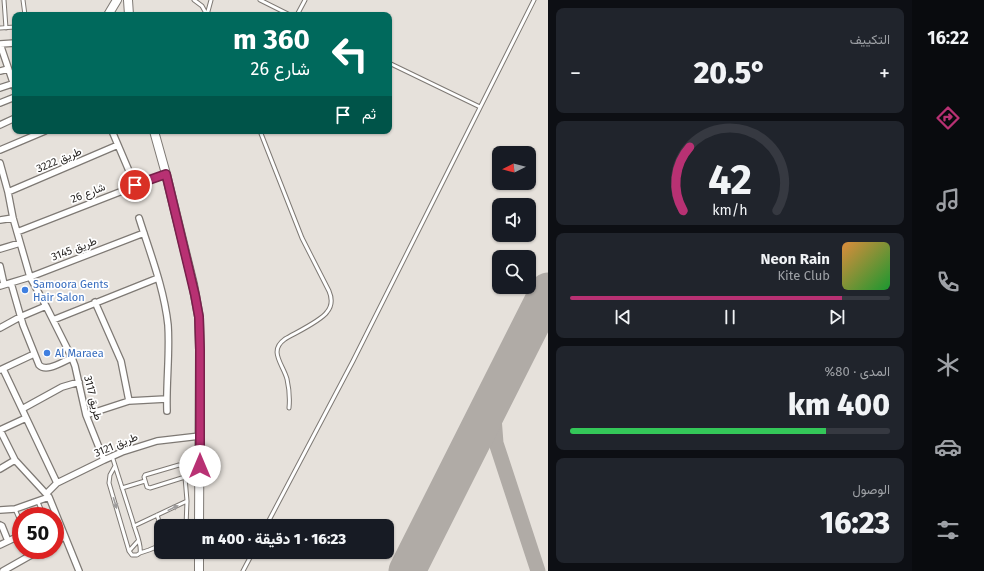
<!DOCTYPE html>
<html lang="ar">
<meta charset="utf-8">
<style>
body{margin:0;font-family:"Fira Sans",Vazirmatn,sans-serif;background:#20242c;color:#f1f3f6;direction:rtl;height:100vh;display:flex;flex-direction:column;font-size:15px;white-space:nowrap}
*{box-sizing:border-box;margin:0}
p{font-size:13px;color:#9ea1a6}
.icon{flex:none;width:22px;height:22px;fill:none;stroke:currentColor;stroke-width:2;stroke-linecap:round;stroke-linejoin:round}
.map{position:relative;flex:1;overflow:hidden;direction:ltr}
.details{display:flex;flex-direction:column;gap:8px;padding:8px;background:#0d0f14;width:364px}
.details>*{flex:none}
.top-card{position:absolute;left:12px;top:12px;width:380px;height:122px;border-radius:8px;box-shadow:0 1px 3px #0004;direction:rtl;background:#00695c;color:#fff;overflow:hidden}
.needle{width:26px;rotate:264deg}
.buttons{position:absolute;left:492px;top:146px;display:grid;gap:8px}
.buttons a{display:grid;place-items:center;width:44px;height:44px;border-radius:8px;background:#171b24;box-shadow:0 1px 3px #0004;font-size:20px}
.speed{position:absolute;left:12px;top:507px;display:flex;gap:8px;font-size:20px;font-weight:700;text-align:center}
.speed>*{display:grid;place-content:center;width:52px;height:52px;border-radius:50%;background:#171b24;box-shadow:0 1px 3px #0004;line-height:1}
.speed .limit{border:6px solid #d22;background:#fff;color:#111}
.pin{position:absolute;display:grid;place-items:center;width:34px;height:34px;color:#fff;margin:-17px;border:2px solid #fff;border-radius:50%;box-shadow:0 1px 4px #0007}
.me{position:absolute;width:44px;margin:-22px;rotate:0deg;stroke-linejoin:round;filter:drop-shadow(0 0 3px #0008)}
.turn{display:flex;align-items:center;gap:14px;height:84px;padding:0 16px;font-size:18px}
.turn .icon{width:52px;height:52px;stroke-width:2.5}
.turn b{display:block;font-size:28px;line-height:34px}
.then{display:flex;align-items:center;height:38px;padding:0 16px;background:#0003;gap:8px;font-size:15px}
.big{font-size:30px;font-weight:800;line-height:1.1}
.details .tile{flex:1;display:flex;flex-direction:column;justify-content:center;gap:6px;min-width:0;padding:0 14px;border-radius:8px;background:#20242c}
.details .dial{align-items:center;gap:0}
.dial svg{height:104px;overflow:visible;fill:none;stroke:#363941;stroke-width:7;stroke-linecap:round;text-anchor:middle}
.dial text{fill:#f1f3f6;stroke:none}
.song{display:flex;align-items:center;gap:12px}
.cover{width:48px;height:48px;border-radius:6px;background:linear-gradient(135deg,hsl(30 70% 55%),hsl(130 70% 35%))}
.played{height:4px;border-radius:2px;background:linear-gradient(90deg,#b83173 85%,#363941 85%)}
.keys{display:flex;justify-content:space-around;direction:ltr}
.heat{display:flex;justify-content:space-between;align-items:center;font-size:22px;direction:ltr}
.charge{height:6px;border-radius:3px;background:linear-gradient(90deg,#34c759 80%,#363941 0)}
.trip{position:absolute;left:154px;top:519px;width:240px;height:40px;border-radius:8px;background:#171b24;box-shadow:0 1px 3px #0004;font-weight:800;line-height:40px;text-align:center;direction:rtl}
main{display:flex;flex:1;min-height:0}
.tabs{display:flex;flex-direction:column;width:72px;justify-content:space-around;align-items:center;background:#090b0e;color:#9ea1a6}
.tabs .icon{width:28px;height:28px}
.tabs .active{color:#b83173}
.tabs b{font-size:18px;color:#f1f3f6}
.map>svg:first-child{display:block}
</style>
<main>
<nav class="tabs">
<b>16:22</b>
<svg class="icon active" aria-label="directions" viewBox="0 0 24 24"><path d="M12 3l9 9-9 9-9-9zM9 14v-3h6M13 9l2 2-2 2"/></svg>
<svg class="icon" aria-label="music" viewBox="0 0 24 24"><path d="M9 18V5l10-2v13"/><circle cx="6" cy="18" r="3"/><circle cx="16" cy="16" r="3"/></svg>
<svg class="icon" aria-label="phone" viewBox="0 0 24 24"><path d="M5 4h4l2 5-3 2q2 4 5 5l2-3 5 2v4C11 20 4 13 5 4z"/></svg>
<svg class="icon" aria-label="climate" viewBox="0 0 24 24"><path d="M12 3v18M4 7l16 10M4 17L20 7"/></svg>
<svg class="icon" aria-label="car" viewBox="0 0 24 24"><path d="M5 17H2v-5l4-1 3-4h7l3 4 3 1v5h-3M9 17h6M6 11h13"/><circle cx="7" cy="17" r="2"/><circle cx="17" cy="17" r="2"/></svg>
<svg class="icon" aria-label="filters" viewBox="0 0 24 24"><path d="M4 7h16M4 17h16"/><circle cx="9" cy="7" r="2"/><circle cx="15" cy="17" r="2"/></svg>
</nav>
<section class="details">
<div class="tile"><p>التكييف</p>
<div class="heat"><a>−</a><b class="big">20.5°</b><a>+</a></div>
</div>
<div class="tile dial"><svg viewBox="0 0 100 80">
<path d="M14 69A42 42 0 1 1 86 69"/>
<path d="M14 69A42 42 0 0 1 19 20" stroke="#b83173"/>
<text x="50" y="56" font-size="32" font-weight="700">42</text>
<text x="50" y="72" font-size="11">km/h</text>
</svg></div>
<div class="tile">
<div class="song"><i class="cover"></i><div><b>Neon Rain</b><p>Kite Club</p></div></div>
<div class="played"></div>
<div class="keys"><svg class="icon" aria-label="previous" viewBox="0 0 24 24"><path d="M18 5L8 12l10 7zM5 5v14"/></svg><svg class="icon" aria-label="pause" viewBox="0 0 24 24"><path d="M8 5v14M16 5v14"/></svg><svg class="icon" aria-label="next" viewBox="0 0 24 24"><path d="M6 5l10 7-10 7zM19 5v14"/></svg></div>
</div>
<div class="tile"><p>المدى · 80%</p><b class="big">400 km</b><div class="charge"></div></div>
<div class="tile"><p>الوصول</p><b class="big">16:23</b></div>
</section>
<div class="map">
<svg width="548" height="571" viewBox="0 0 548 571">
<rect width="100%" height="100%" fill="#e6e1db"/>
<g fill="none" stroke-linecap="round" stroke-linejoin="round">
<path stroke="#b0aba6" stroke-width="15" d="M499 389 494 417 496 443 538 571"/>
<path stroke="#b0aba6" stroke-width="37" d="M407 571 548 291"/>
<defs>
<path id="service" d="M4 0 6 28
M23 0 25 15
M194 0 202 6 207 15
M260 0 290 15
M207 15 211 0
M297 15 305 0
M0 28 15 27
M389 63 480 107
M260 131 302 238 329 291C332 298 332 306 327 312 321 321 295 333 285 339 268 351 283 364 287 379 289 388 290 398 289 408
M112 456C119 478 126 500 133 522 135 531 142 544 140 553L137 555H132L129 551 109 483 110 475 115 466
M179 465 183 467 185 477 150 488 147 487 144 477 145 475Z
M185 477 187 501 186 526
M122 488 145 481
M38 502 44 516
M15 509 21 523
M157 515 161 527
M134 526 187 501
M266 526 353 361 534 0
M129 551 138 541
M140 553 149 550 161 545
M243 571 253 552"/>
<path id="minor" d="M0 44 15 88
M0 44 15 43
M0 71 8 69
M0 88 15 83
M0 103 15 97
M0 125 15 118
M112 131 135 185
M0 150 45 131
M0 163 8 192 13 218 30 277 46 306 72 358 75 366 86 415 104 460
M8 192 118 145
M139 218C150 253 164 288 168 325 170 353 166 383 167 411
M0 220 13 218
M17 232 166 174
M0 249 20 243
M0 266 4 284
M11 283 23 325 39 365C47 373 63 361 72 358
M0 286 30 277 144 233
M95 302 121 361 129 401
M53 320 158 278
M0 328 20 317 46 306
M3 369 57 483
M0 370 34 354
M22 409 62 387 79 382
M86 415 129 401 166 399
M0 430 15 460 49 497 79 571
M0 430 26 418
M0 469 15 460
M47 493 57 483 104 460 122 452 157 441 200 436
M0 510 15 509 49 497
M0 525 2 526 8 541
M55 542 64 537
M0 545 21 535
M3 571 40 550"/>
<path id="secondary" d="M128 0 129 15
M108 15 117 0
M154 131 166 174 193 284 199 317 200 350 199 526
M199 571V552"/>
</defs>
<use href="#service" stroke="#7e7974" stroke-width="5"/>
<use href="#minor" stroke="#7e7974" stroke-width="8"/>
<use href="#secondary" stroke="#7e7974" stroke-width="10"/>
<use href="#service" stroke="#fff" stroke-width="3"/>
<use href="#minor" stroke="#fff" stroke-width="5.5"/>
<use href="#secondary" stroke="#fff" stroke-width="8"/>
</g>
<defs><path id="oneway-solid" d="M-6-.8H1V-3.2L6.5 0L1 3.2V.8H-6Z"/></defs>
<g fill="#9e9c9c">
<use href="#oneway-solid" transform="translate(115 503) rotate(73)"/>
<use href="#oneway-solid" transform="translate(173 508) rotate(-26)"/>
</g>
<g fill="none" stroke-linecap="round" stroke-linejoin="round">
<defs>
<path id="route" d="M135 185 166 174 195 295 199 317 200 350V466"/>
</defs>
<use href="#route" stroke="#78204b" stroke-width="10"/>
<use href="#route" stroke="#b83173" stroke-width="7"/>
</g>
<g fill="#3f7fe0" stroke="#fff" stroke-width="1.5">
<circle cx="25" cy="290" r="4"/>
<circle cx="47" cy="353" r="4"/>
</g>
<g text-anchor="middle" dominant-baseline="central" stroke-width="3.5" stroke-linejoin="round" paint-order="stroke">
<g font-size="11" fill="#272422" stroke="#fff">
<text transform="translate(59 160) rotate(-23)">طريق 3222</text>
<text transform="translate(88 193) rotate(-22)">شارع 26</text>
<text transform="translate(74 249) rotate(-21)">طريق 3145</text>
<text transform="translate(93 398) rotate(76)">طريق 3117</text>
<text transform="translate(116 445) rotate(-22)">طريق 3121</text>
</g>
<g font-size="11" fill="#366cbe" stroke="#fff" text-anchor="start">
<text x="33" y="284">Samoora Gents<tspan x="33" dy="13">Hair Salon</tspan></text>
<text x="55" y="353">Al Maraea</text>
</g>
</g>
</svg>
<div class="buttons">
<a><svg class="needle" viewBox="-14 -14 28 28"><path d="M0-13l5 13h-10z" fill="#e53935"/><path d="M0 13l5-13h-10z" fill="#9ea1a6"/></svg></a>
<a><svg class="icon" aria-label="sound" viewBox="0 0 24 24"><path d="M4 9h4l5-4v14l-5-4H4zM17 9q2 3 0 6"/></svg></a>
<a><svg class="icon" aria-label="search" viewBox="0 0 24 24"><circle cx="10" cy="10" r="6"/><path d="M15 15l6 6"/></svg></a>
</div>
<div class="speed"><div class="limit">50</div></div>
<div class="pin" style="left:135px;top:185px;background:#d93025"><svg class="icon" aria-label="arrive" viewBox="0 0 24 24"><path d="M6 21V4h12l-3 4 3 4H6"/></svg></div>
<svg class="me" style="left:200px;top:466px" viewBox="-20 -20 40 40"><circle r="19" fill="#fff"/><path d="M0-13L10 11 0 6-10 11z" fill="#b83173"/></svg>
<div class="trip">16:23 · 1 دقيقة · 400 m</div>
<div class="top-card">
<div class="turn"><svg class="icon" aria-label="left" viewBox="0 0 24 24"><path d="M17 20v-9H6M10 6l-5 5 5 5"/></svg><div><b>360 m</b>شارع 26</div></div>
<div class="then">ثم<svg class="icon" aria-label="arrive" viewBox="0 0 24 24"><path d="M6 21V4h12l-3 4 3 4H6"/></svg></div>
</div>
</div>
</main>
